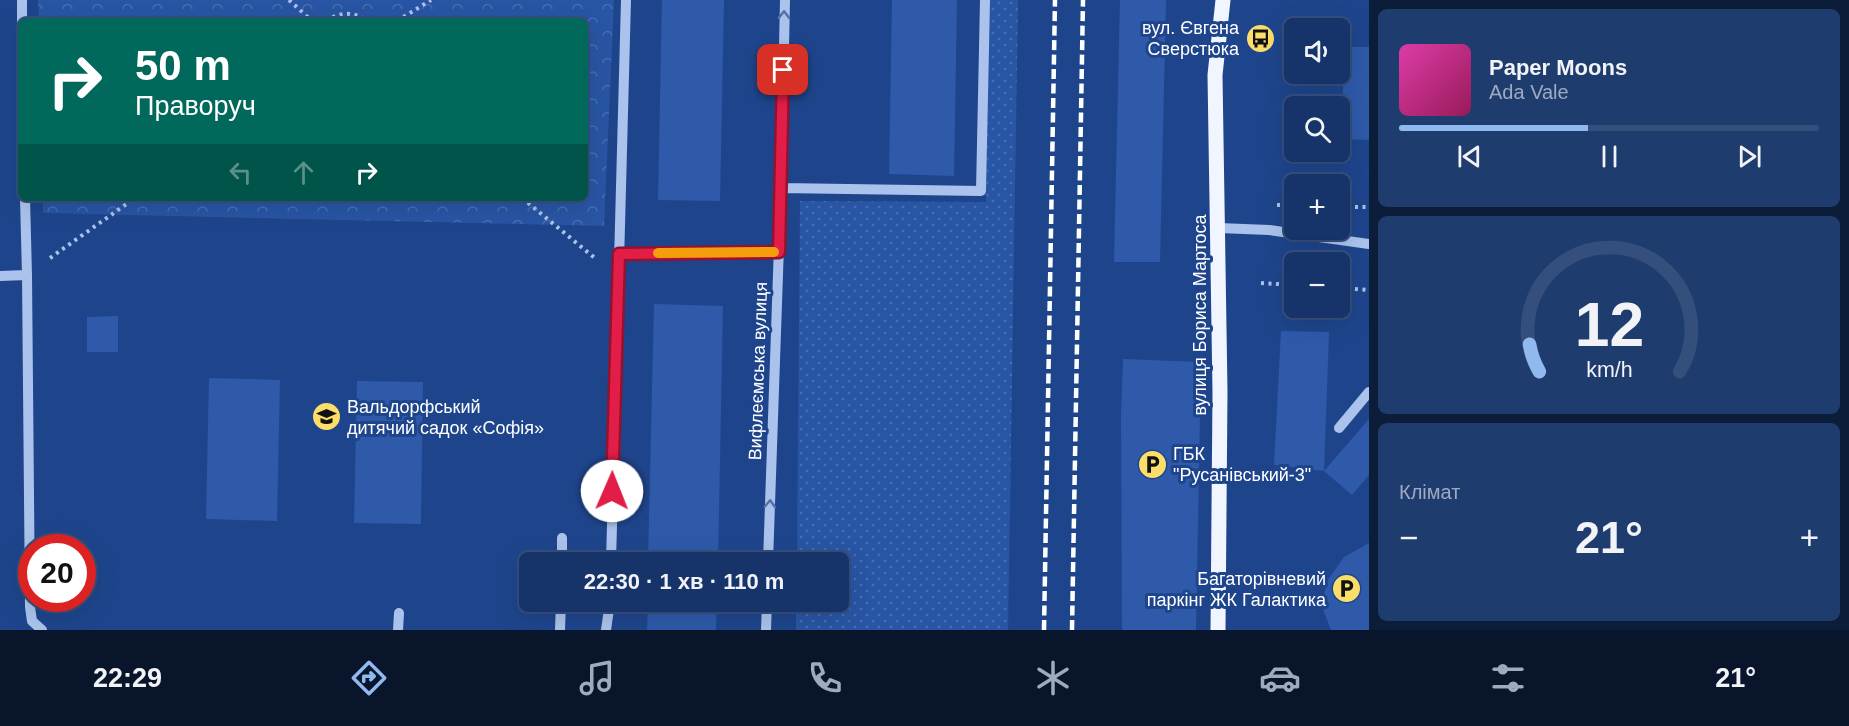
<!DOCTYPE html>
<html lang="uk">
<meta charset="utf-8">
<style>
body{margin:0;font-family:Arial,sans-serif;background:#1f3c6f;color:#f1f3f6;height:100vh;display:flex;flex-direction:column;font-size:22px;white-space:nowrap}
*{box-sizing:border-box;margin:0}
p{font-size:20px;color:#9eaac0}
.icon{flex:none;width:33px;height:33px;fill:none;stroke:currentColor;stroke-width:2;stroke-linecap:round;stroke-linejoin:round}
.map{position:relative;flex:1;overflow:hidden}
.sheet{display:flex;flex-direction:column;gap:9px;padding:9px;background:#0c1d3a;width:480px}
.sheet>*{flex:none}
.guide{position:absolute;left:18px;top:18px;width:570px;height:183px;border-radius:9px;box-shadow:0 6px 24px #0002,0 0 0 2px #354f7d;background:#00695c;color:#fff;overflow:hidden}
.fabs{position:absolute;left:1284px;top:18px;display:grid;gap:12px}
.fabs a{display:grid;place-items:center;width:66px;height:66px;border-radius:9px;background:#163469;box-shadow:0 6px 24px #0002,0 0 0 2px #354f7d;font-size:30px}
.speed{position:absolute;left:18px;top:534px;display:flex;gap:12px;font-size:30px;font-weight:700;text-align:center}
.speed>*{display:grid;place-content:center;width:78px;height:78px;border-radius:50%;background:#163469;box-shadow:0 6px 24px #0002,0 0 0 2px #354f7d;line-height:1}
.speed .limit{border:9px solid #d22;background:#fff;color:#111}
.pin{position:absolute;display:grid;place-items:center;width:51px;height:51px;color:#fff;margin:-26px;border-radius:12px;box-shadow:0 3px 9px #0006}
.me{position:absolute;width:66px;margin:-33px;rotate:1deg;stroke-linejoin:round;filter:drop-shadow(0 0 4px #0008)}
.turn{display:flex;align-items:center;gap:21px;height:126px;padding:0 18px;font-size:27px}
.turn .icon{width:78px;height:78px;stroke-width:2.5}
.turn b{display:block;font-size:42px;line-height:51px}
.lanes{display:flex;align-items:center;height:57px;padding:0 18px;background:#0003;justify-content:center;gap:30px;direction:ltr}
.lanes .off{opacity:.35}
.big{font-size:45px;font-weight:600;line-height:1.1}
.sheet .tile{flex:1;display:flex;flex-direction:column;justify-content:center;gap:9px;min-width:0;padding:0 21px;border-radius:9px;background:#1f3c6f}
.sheet .dial{align-items:center;gap:0}
.dial svg{height:156px;overflow:visible;fill:none;stroke:#354f7d;stroke-width:7;stroke-linecap:round;text-anchor:middle}
.dial text{fill:#f1f3f6;stroke:none}
.song{display:flex;align-items:center;gap:18px}
.cover{width:72px;height:72px;border-radius:9px;background:linear-gradient(135deg,hsl(320 70% 55%),hsl(330 70% 35%))}
.played{height:6px;border-radius:3px;background:linear-gradient(90deg,#90b9f0 45%,#354f7d 45%)}
.keys{display:flex;justify-content:space-around;direction:ltr}
.heat{display:flex;justify-content:space-between;align-items:center;font-size:33px;direction:ltr}
.trip{position:absolute;left:519px;top:552px;width:330px;height:60px;border-radius:9px;background:#163469;box-shadow:0 6px 24px #0002,0 0 0 2px #354f7d;font-weight:600;line-height:60px;text-align:center}
.tab-bar{display:flex;height:96px;justify-content:space-around;align-items:center;background:#09152a;color:#9eaac0}
.tab-bar .icon{width:42px;height:42px}
.tab-bar .current{color:#90b9f0}
.tab-bar b{font-size:27px;color:#f1f3f6}
main{display:flex;flex:1;min-height:0}
.map>svg:first-child{display:block}
</style>
<main>
<div class="map">
<svg width="1369" height="630" viewBox="0 0 1369 630">
<defs>
<pattern id="grass-dots" width="8" height="8" patternUnits="userSpaceOnUse" patternTransform="scale(1.5)"><rect width="8" height="8" fill="#2855a4"/><path d="M2 2h.1M6 6h.1" fill="none" stroke="#486eb2" stroke-width="1.8" stroke-linecap="round"/></pattern>
<pattern id="park-crowns" width="20" height="18" patternUnits="userSpaceOnUse" patternTransform="scale(1.5)"><rect width="20" height="18" fill="#2855a4"/><path d="M2 6a3 3 0 1 1 6 0M12 15a3 3 0 1 1 6 0" fill="none" stroke="#486eb2"/></pattern>
</defs>
<rect width="100%" height="100%" fill="#1e458c"/>
<path fill="url(#grass-dots)" d="M989 0H1018L1008 630H796V602H838V562H797L800 201 986 202Z"/>
<path fill="url(#park-crowns)" d="M38 0H614L604 226 43 213V198H585V21H39Z"/>
<path fill="#2e5aa9" d="M662 0H724L720 201 658 200Z
M892 0H957L954 176 889 174Z
M1120 0H1166L1160 262H1114Z
M1344 47H1369V140L1342 139Z
M654 304 723 306 718 562H648Z
M118 316V352H87V317Z
M1281 331 1329 332 1324 471 1274 465Z
M1123 359 1201 362 1196 630H1122L1121 415Z
M209 378 280 380 277 521 206 519Z
M357 381 423 382 421 524 354 523Z
M1369 419V475L1352 495 1324 471Z
M1369 543V630H1331L1324 612V596L1327 581 1344 557Z
M648 602H717L716 630H647Z"/>
<g fill="none" stroke-linecap="round" stroke-linejoin="round">
<path stroke="#abc3ec" stroke-width="4" stroke-dasharray="3 4.5" stroke-linecap="butt" d="M289 0 312 21
M326 21C339 12 354 11 367 21
M397 21 431 0
M522 198 596 259
M1277 205H1294
M1340 207H1369
M50 258 135 198
M1261 283 1294 285
M1340 288 1369 290"/>
<path stroke="#abc3ec" stroke-width="10" d="M22 0V21
M781 188 981 191 985 0
M25 198 27 275
M1219 228 1269 230 1369 244
M619 254 779 252
M0 276 27 275 30 607 32 621 42 630
M1339 428 1369 392
M562 562V538
M611 562 626 0
M768 562 781 188 785 0
M398 630 399 613
M560 630 561 602
M606 630 610 602
M766 630 767 602"/>
<path stroke="#f0f5ff" stroke-width="15" d="M1218 630 1220 392 1215 75 1223 0"/>
<path stroke="#fff" stroke-width="4.5" stroke-dasharray="10 4.5" stroke-linecap="butt" d="M1044 630 1055 0
M1072 630 1083 0"/>
</g>
<defs><path id="oneway-chevron" d="M-2-3.5L2.5 0L-2 3.5" fill="none" stroke-width="1.6" stroke-linecap="round" stroke-linejoin="round" transform="scale(1.5)"/></defs>
<g stroke="#4f71ae">
<use href="#oneway-chevron" transform="translate(784 15) rotate(-89)"/>
<use href="#oneway-chevron" transform="translate(770 504) rotate(-88)"/>
</g>
<g fill="none" stroke-linecap="round" stroke-linejoin="round">
<defs>
<path id="route" d="M612 491 619 254 779 252 783 70"/>
</defs>
<use href="#route" stroke="#92132f" stroke-width="15"/>
<use href="#route" stroke="#e11d48" stroke-width="10"/>
<path stroke="#f59e0b" stroke-width="10" d="M658 253 774 252"/>
</g>
<defs>
<symbol id="bus-disc" viewBox="-11 -11 22 22"><circle r="9.5" fill="#fbdd6a" stroke="#1e458c"/><path d="M-5-6H5V4H4V6H2V4H-2V6H-4V4H-5ZM-3.5-4V0h7V-4ZM-3.5 1.2v1.5H-2V1.2ZM2 1.2v1.5H3.5V1.2Z" fill="#111"/></symbol>
<symbol id="school-disc" viewBox="-11 -11 22 22"><circle r="9.5" fill="#fbdd6a" stroke="#1e458c"/><path d="M0-5L7-2L0 1L-7-2ZM-4 1L0 2.5L4 1V4Q0 6-4 4Z" fill="#111"/></symbol>
<symbol id="parking-disc" viewBox="-11 -11 22 22"><circle r="9.5" fill="#fbdd6a" stroke="#1e458c"/><path d="M-3.5-5.5H1a3.5 3.5 0 0 1 0 7H-1V5.5H-3.5ZM-1-3.4V-.6H.8a1.4 1.4 0 0 0 0-2.8Z" fill="#111"/></symbol>
</defs>
<g fill-rule="evenodd">
<use href="#bus-disc" x="1244" y="22" width="33" height="33"/>
<use href="#school-disc" x="310" y="400" width="33" height="33"/>
<use href="#parking-disc" x="1136" y="448" width="33" height="33"/>
<use href="#parking-disc" x="1330" y="572" width="33" height="33"/>
</g>
<g text-anchor="middle" dominant-baseline="central" stroke-width="6" stroke-linejoin="round" paint-order="stroke">
<g font-size="18" fill="#fff" stroke="#1e458c" text-anchor="end">
<text x="1239" y="28">вул. Євгена<tspan x="1239" dy="21">Сверстюка</tspan></text>
<text x="347" y="407" text-anchor="start">Вальдорфський<tspan x="347" dy="21">дитячий садок «Софія»</tspan></text>
<text x="1173" y="454" text-anchor="start">ГБК<tspan x="1173" dy="21">"Русанівський-3"</tspan></text>
<text x="1326" y="579">Багаторівневий<tspan x="1326" dy="21">паркінг ЖК Галактика</tspan></text>
</g>
<g font-size="18" fill="#fff" stroke="#1e458c">
<text transform="translate(1200 315) rotate(-90)">вулиця Бориса Мартоса</text>
<text transform="translate(758 371) rotate(-88)">Вифлеємська вулиця</text>
</g>
</g>
</svg>
<div class="fabs">
<a><svg class="icon" aria-label="sound" viewBox="0 0 24 24"><path d="M4 9h4l5-4v14l-5-4H4zM17 9q2 3 0 6"/></svg></a>
<a><svg class="icon" aria-label="search" viewBox="0 0 24 24"><circle cx="10" cy="10" r="6"/><path d="M15 15l6 6"/></svg></a>
<a>+</a>
<a>−</a>
</div>
<div class="speed"><div class="limit">20</div></div>
<div class="pin" style="left:783px;top:70px;background:#d93025"><svg class="icon" aria-label="arrive" viewBox="0 0 24 24"><path d="M6 21V4h12l-3 4 3 4H6"/></svg></div>
<svg class="me" style="left:612px;top:491px" viewBox="-20 -20 40 40"><circle r="19" fill="#fff"/><path d="M0-13L10 11 0 6-10 11z" fill="#e11d48"/></svg>
<div class="trip">22:30 · 1 хв · 110 m</div>
<div class="guide">
<div class="turn"><svg class="icon" aria-label="right" viewBox="0 0 24 24"><path d="M7 20v-9h11M14 6l5 5-5 5"/></svg><div><b>50 m</b>Праворуч</div></div>
<div class="lanes"><svg class="icon off" aria-label="left" viewBox="0 0 24 24"><path d="M17 20v-9H6M10 6l-5 5 5 5"/></svg><svg class="icon off" aria-label="ahead" viewBox="0 0 24 24"><path d="M12 20V5M6 11l6-6 6 6"/></svg><svg class="icon" aria-label="right" viewBox="0 0 24 24"><path d="M7 20v-9h11M14 6l5 5-5 5"/></svg></div>
</div>
</div>
<section class="sheet">
<div class="tile">
<div class="song"><i class="cover"></i><div><b>Paper Moons</b><p>Ada Vale</p></div></div>
<div class="played"></div>
<div class="keys"><svg class="icon" aria-label="previous" viewBox="0 0 24 24"><path d="M18 5L8 12l10 7zM5 5v14"/></svg><svg class="icon" aria-label="pause" viewBox="0 0 24 24"><path d="M8 5v14M16 5v14"/></svg><svg class="icon" aria-label="next" viewBox="0 0 24 24"><path d="M6 5l10 7-10 7zM19 5v14"/></svg></div>
</div>
<div class="tile dial"><svg viewBox="0 0 100 80">
<path d="M14 69A42 42 0 1 1 86 69"/>
<path d="M14 69A42 42 0 0 1 9 55" stroke="#90b9f0"/>
<text x="50" y="56" font-size="32" font-weight="700">12</text>
<text x="50" y="72" font-size="11">km/h</text>
</svg></div>
<div class="tile"><p>Клімат</p>
<div class="heat"><a>−</a><b class="big">21°</b><a>+</a></div>
</div>
</section>
</main>
<nav class="tab-bar">
<b>22:29</b>
<svg class="icon current" aria-label="directions" viewBox="0 0 24 24"><path d="M12 3l9 9-9 9-9-9zM9 14v-3h6M13 9l2 2-2 2"/></svg>
<svg class="icon" aria-label="music" viewBox="0 0 24 24"><path d="M9 18V5l10-2v13"/><circle cx="6" cy="18" r="3"/><circle cx="16" cy="16" r="3"/></svg>
<svg class="icon" aria-label="phone" viewBox="0 0 24 24"><path d="M5 4h4l2 5-3 2q2 4 5 5l2-3 5 2v4C11 20 4 13 5 4z"/></svg>
<svg class="icon" aria-label="climate" viewBox="0 0 24 24"><path d="M12 3v18M4 7l16 10M4 17L20 7"/></svg>
<svg class="icon" aria-label="car" viewBox="0 0 24 24"><path d="M5 17H2v-5l4-1 3-4h7l3 4 3 1v5h-3M9 17h6M6 11h13"/><circle cx="7" cy="17" r="2"/><circle cx="17" cy="17" r="2"/></svg>
<svg class="icon" aria-label="filters" viewBox="0 0 24 24"><path d="M4 7h16M4 17h16"/><circle cx="9" cy="7" r="2"/><circle cx="15" cy="17" r="2"/></svg>
<b>21°</b>
</nav>
